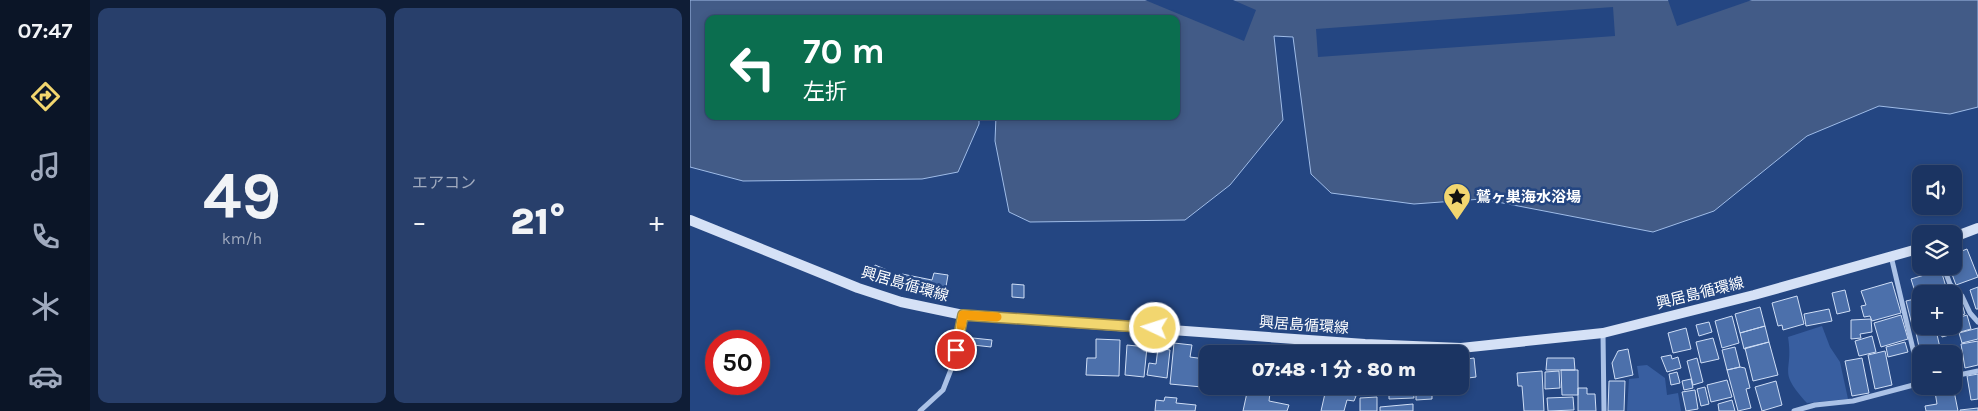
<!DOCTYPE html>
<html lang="ja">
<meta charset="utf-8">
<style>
body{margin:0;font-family:Karla,"Noto Sans JP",sans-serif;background:#283f6b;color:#f1f3f6;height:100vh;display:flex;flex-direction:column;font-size:19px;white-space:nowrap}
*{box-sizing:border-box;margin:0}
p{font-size:16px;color:#a0aabe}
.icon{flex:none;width:28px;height:28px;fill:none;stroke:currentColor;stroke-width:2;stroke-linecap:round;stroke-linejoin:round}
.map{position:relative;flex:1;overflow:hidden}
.details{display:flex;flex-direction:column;gap:8px;padding:8px;background:#0f1d36;width:600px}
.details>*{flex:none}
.banner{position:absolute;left:15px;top:15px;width:475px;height:105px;border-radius:10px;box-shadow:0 2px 8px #0003,0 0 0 1px #394f77;background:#0b6e4f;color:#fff;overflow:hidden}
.controls{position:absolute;left:1222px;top:165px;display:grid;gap:10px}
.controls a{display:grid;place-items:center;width:50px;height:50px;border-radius:10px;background:#1b3462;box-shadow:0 2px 8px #0003,0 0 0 1px #394f77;font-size:25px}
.speed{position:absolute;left:15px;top:330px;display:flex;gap:10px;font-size:25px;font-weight:700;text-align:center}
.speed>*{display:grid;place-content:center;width:65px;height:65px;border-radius:50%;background:#1b3462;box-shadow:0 2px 8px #0003,0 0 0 1px #394f77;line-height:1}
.speed .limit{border:8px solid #d22;background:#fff;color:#111}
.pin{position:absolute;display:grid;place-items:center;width:42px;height:42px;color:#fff;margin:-21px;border:2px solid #fff;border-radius:50%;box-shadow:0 1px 5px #0007}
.me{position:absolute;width:55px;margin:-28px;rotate:274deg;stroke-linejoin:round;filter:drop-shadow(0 0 4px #0008)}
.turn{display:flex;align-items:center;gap:18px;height:105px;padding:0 15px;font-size:22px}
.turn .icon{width:65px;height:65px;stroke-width:2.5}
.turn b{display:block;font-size:35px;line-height:42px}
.big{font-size:38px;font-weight:800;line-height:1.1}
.details .card{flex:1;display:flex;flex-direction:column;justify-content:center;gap:8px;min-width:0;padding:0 18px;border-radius:10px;background:#283f6b}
.details .dial{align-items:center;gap:0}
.dial b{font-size:65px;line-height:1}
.heat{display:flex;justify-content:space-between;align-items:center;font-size:28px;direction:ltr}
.details .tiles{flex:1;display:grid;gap:8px;grid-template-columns:repeat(2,1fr)}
.trip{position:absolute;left:509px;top:345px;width:270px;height:50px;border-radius:10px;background:#1b3462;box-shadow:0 2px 8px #0003,0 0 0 1px #394f77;font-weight:800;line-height:50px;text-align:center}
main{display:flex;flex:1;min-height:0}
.tabs{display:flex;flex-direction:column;width:90px;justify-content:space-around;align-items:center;background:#0b1527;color:#a0aabe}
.tabs .icon{width:35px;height:35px}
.tabs .on{color:#f2d66f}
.tabs b{font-size:22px;color:#f1f3f6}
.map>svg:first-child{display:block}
</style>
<main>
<nav class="tabs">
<b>07:47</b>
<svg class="icon on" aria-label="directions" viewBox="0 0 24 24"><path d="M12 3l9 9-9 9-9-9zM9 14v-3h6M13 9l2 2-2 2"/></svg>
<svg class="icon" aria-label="music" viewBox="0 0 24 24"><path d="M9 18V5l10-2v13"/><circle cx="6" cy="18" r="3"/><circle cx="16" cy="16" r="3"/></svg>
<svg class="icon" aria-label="phone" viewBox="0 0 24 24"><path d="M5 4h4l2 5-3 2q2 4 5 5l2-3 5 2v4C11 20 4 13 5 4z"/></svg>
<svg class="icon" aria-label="climate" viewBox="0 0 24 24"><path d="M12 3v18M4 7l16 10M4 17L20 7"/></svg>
<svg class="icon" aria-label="car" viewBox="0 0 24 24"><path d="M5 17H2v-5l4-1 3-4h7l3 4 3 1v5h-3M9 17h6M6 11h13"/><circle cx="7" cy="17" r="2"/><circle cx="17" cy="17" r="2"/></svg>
</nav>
<section class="details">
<div class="tiles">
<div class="card dial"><b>49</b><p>km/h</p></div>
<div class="card"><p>エアコン</p>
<div class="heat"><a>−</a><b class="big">21°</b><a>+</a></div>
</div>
</div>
</section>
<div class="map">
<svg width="1288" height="411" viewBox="0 0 1288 411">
<rect width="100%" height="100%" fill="#244682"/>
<path fill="#385ea0" d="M1132 326 1140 347 1150 362 1158 399 1117 403C1086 369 1104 374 1098 337Z
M957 365 975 378 977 395 988 393 991 411H937L939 379 949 378 947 366Z"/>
<path fill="#425b87" stroke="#9fbce8" d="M0 0H1288V107L1260 114 1189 106 1117 136 1024 211 963 232 792 199 724 204 641 193 621 174 603 37 584 36 593 120 540 185 495 220 340 222 319 212 305 141 306 116H486V19H19V116H289V124L268 172 232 179 53 181 0 167Z"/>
<path fill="#244682" d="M455 0H543L566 10 554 41Z
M978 0H1062L987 26Z
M923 7 925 36 628 57 626 29Z"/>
<path fill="#4c70ab" stroke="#cfdef6" d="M1277 249 1288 277 1266 285 1259 266H1264V254Z
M185 265 197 270 193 279 181 274Z
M1251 270 1256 287 1226 295 1221 279Z
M244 273 258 275 254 298 239 296 241 289 211 284 212 274 242 280Z
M1202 282 1211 313 1182 321 1180 316 1174 317 1171 306 1176 305 1171 291Z
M322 284 334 285V298L322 297Z
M1288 287V309H1286L1280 290Z
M1155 290 1160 311 1147 314 1142 293Z
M1261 290 1262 294H1246Z
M1107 296 1114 324 1093 330 1092 325 1088 326 1082 303Z
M1270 297 1275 314 1264 317V299Z
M1229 298 1231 322 1222 325 1216 301Z
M1070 307 1075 326 1050 333 1045 314Z
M1139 309 1142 321 1116 326 1114 314Z
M1211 315 1218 339 1191 347 1184 323Z
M1277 315 1281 329 1252 337 1250 326H1264V319Z
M1042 316 1049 343 1032 348 1025 321Z
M1181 319 1182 332 1170 334 1171 338 1161 339V320Z
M1019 322 1022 332 1009 336 1006 325Z
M1075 326 1079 342 1054 349 1050 333Z
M1231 326H1245L1251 352 1248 354H1231V356L1225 328Z
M996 328 1001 349 983 353 978 333Z
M1288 328V339L1272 343 1269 333Z
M1182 336 1186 352 1169 356 1165 341Z
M283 338 302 340 301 347 283 345Z
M1023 338 1029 359 1011 363 1006 342Z
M406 339 430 340 429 376 396 375 397 358H406Z
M1288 341V365L1275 368 1271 344Z
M1079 342 1088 375 1063 381 1055 348Z
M1215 342 1218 352 1198 357 1196 347Z
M484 343 502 345 500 357 515 359 512 387 480 384Z
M437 345 457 347 454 377 435 375Z
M528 347 573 351V354H527Z
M1045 347 1050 367 1037 370 1032 350Z
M468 348 480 350 477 378 457 375 459 363 466 364Z
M938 349 943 375 925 379 922 363 928 351Z
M1195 351 1202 385 1185 389 1178 355Z
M981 355 982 359 988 357 991 368 977 372 971 357Z
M784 358 786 377 770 379V360Z
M857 358H884L885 370H856Z
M1007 358 1013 382 1003 385 997 361Z
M1172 358 1179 393 1162 396 1155 361Z
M1050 367 1055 368 1060 388 1056 389 1061 408 1048 411 1037 370Z
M871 370H888V395H872Z
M852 371 854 411H834L832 386H828L827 373Z
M869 371 870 388 855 389V372Z
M987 372 990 383 981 385 979 374Z
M1288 374V399L1281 400 1277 376Z
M1001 379 1003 388 994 390 992 381Z
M1037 380 1042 397 1021 402 1017 385Z
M919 381H935L934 411H918Z
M1086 381 1092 405 1072 411 1065 387Z
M578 386H602L601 390Z
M660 386H669V390H660Z
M699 386H723L724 398 699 399Z
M726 386H742V399L726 400Z
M1244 386H1263L1268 411H1236L1235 406 1247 404Z
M1015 387 1019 404 1011 406 1007 389Z
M558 388 580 393 579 401 599 405 597 411H553Z
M888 388H897V394H905L906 411H888Z
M636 389 666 396 664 401 657 400 654 411H631Z
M1005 390 1008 409 996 411 992 392Z
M475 397 487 398 486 403 506 405 505 411H465L466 400 474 401Z
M687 397V411H670V398Z
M883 397 884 410 858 411 857 398Z
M1042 400 1045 411H1029L1028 404Z
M723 404V411H690V407Z
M1288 408V411H1270V410Z"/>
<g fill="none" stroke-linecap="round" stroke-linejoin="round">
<path stroke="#abc2e7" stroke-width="5" d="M1201 256 1231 383
M1253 266 1260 284 1272 296 1280 313 1288 322
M913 333 914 411
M1264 376 1288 371
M230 411 253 390 262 367 273 316
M1104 411 1125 405 1163 401 1231 383"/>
<path stroke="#d5e1f6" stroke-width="10" d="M0 220 168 288 211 302 273 315 675 344 771 348 913 333 1064 295 1231 248
M1264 237 1288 228"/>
</g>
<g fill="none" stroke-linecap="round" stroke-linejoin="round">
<defs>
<path id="route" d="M266 350 273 315 465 328"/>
</defs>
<use href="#route" stroke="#9d8b48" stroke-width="12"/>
<use href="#route" stroke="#f2d66f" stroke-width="9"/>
<path stroke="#f59e0b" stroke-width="9" d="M271 326 273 315 307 317"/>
</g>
<defs>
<symbol id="sight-pin" viewBox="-11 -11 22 30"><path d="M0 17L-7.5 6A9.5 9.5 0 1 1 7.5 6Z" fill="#f2d66f" stroke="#244682"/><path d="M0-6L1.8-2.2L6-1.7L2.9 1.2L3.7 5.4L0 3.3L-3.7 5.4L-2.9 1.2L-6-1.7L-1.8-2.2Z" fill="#111"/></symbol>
</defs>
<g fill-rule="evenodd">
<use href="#sight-pin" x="751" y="181" width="32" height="43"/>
</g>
<g text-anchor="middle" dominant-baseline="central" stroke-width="5" stroke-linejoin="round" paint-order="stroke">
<g font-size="15" font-weight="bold" fill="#fff" stroke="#244682" text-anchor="start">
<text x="786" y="197">鷲ヶ巣海水浴場</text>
</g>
<g font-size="15" fill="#fff" stroke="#244682">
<text transform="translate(215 284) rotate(16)">興居島循環線</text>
<text transform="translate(1010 293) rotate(-14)">興居島循環線</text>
<text transform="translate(614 325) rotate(4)">興居島循環線</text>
</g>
</g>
</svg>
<div class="controls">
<a><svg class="icon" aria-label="sound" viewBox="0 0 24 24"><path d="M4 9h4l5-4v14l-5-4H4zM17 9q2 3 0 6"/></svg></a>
<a><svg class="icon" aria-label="layers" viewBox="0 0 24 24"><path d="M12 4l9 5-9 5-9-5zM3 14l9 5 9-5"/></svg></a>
<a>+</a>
<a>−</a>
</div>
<div class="speed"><div class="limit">50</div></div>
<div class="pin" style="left:266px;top:350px;background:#d93025"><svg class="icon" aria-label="arrive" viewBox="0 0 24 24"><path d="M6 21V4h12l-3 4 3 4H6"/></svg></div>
<svg class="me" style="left:465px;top:328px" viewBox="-20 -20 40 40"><circle r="17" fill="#f2d66f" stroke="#fff" stroke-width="3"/><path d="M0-11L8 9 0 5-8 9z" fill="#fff"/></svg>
<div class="trip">07:48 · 1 分 · 80 m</div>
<div class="banner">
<div class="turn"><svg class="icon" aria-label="left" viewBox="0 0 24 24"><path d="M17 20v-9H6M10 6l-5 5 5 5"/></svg><div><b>70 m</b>左折</div></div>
</div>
</div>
</main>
